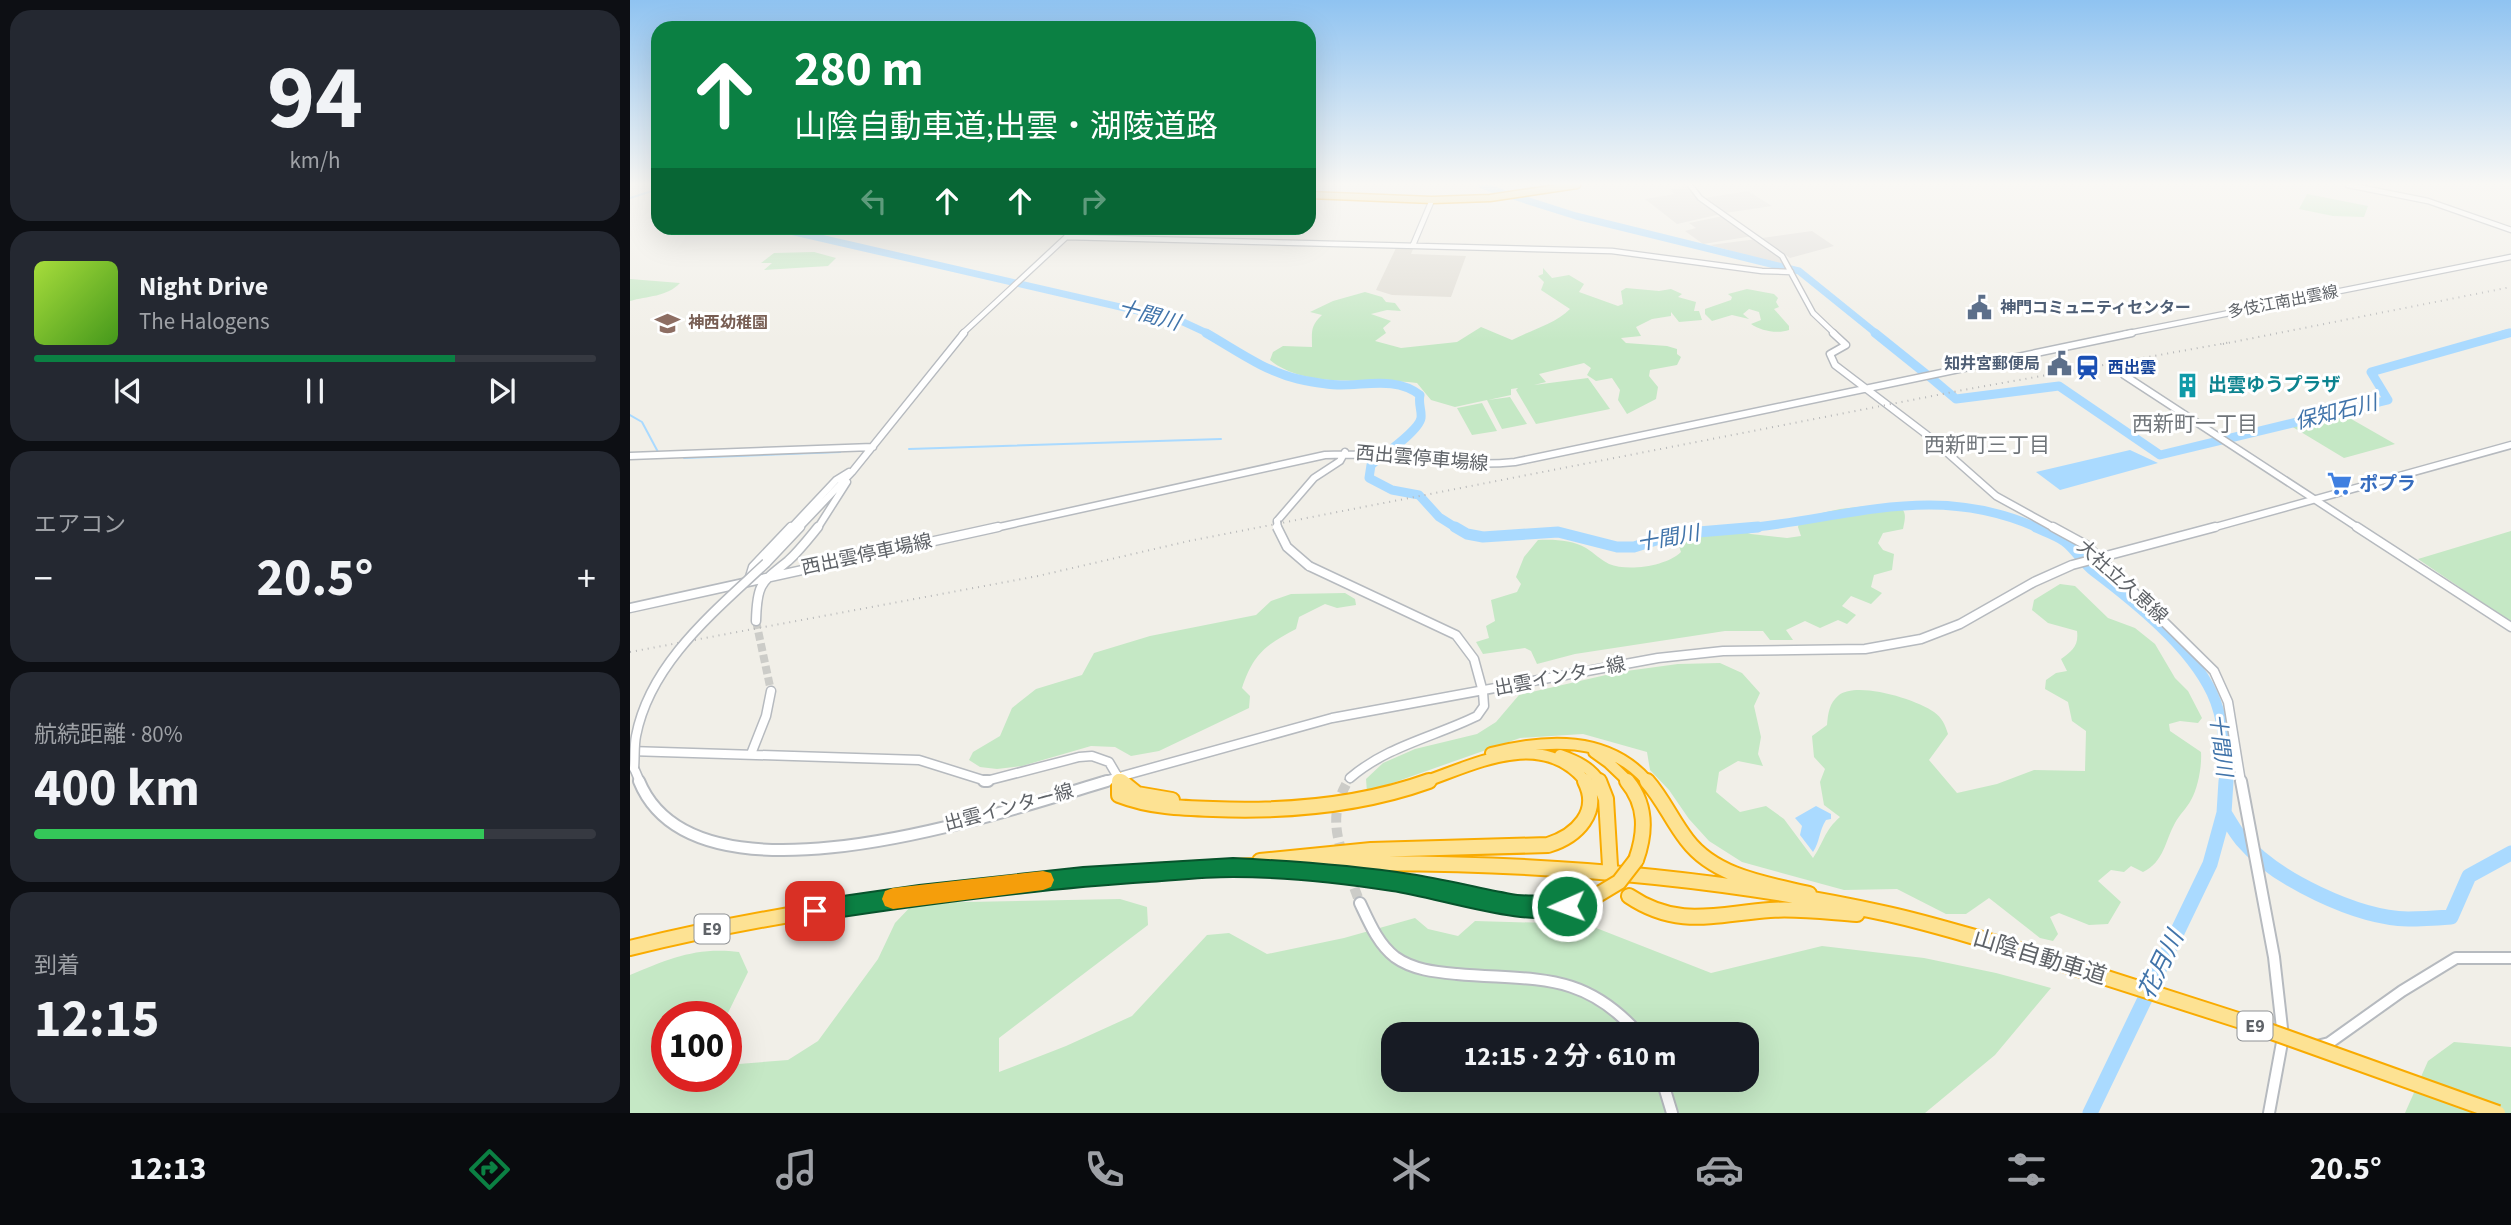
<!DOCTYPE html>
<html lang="ja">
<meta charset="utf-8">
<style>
body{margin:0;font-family:"Source Sans 3","Noto Sans JP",sans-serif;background:#242831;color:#f1f3f6;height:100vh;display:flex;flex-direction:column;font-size:26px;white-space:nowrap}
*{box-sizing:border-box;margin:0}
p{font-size:23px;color:#9ea1a6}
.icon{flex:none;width:38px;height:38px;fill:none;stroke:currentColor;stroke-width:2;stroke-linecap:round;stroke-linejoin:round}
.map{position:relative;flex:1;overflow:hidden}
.panel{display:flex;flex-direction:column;gap:10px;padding:10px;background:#0d0f14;width:630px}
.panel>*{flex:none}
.banner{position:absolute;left:21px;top:21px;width:665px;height:214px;border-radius:21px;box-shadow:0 7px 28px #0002;background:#0b8043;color:#fff;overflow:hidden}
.speed{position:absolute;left:21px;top:1001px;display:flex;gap:14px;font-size:35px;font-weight:700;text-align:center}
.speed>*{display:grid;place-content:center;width:91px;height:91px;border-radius:50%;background:#171b24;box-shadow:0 7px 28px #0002;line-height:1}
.speed .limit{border:10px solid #d22;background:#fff;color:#111}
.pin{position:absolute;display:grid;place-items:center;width:60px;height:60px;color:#fff;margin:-30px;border-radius:14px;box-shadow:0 4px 10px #0006}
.me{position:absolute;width:77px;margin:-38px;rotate:268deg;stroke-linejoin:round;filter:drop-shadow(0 0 5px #0008)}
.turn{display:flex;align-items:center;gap:24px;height:147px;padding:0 28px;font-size:32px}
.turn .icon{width:91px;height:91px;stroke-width:2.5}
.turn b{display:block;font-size:49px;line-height:60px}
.lanes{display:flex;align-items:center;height:66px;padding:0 28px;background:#0003;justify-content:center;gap:35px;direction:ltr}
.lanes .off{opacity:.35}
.big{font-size:52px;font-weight:700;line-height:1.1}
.panel .widget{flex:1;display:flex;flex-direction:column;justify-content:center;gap:10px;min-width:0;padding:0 24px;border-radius:21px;background:#242831}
.panel .dial{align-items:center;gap:0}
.dial b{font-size:91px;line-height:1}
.song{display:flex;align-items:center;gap:21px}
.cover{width:84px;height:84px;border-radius:10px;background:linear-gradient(135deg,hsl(80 70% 55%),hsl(100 70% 35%))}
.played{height:7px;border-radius:4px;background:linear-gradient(90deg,#0b8043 75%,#363941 75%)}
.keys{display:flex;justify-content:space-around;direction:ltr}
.heat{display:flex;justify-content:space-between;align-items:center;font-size:38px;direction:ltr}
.charge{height:10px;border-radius:5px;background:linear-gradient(90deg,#34c759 80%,#363941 0)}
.trip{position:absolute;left:751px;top:1022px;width:378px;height:70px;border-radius:21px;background:#171b24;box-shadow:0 7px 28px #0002;font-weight:700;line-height:70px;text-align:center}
.dock{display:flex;height:112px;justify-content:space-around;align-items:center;background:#090b0e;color:#9ea1a6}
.dock .icon{width:49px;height:49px}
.dock .on{color:#0b8043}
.dock b{font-size:32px;color:#f1f3f6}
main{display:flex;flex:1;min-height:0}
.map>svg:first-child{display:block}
</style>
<main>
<section class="panel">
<div class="widget dial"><b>94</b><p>km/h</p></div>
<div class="widget">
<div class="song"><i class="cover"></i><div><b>Night Drive</b><p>The Halogens</p></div></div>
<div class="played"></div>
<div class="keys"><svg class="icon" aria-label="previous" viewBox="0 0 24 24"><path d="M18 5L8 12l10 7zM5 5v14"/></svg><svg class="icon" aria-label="pause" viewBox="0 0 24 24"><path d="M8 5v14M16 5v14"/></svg><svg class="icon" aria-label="next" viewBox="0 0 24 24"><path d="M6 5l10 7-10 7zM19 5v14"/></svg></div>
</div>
<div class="widget"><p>エアコン</p>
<div class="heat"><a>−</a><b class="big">20.5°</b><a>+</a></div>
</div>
<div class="widget"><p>航続距離 · 80%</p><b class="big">400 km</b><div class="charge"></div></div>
<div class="widget"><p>到着</p><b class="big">12:15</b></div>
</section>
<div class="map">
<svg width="1881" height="1113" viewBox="0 0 1881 1113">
<rect width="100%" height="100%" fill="#f1efe8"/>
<path fill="#e0deda" d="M1059 187 1065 195 1091 214 1047 224 1015 199 1045 194 1039 188Z
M1118 191 1142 206 1095 213 1075 198Z
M1093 216 1123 236 1073 244 1055 231 1066 228 1059 223Z
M1182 231 1204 246 1160 258 1132 238Z
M1127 239 1152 258 1155 266 1080 245Z"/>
<path fill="#e1ded6" d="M766 248 783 249 781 254 836 256 821 297 762 295 746 290Z"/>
<path fill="#c5e8c5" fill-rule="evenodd" d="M1677 194 1738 206 1734 217 1703 216 1669 209Z
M184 252 206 258 198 266 134 270 142 263H131L144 253Z
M913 268 922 278 939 275 954 284 949 292 988 306 993 304 991 291 996 288 1029 291 1041 289 1052 294 1048 297 1066 302 1064 311H1069L1072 320 1049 322 1041 312V316L1022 319 1006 327 1011 336 991 338 996 343 1037 346 1047 349V354L1051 357 1047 365 1020 370 1019 376 1028 387 1026 399 997 414 988 400 990 390 982 378 966 381 957 375 961 368 954 363 909 374 916 382 904 385 958 378 980 409 906 424 886 390 888 388 881 389V395L858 400 880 397 897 424 872 429 857 400 825 407 801 400 787 383C743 377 676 390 640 360L643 352 653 346 682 347C682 332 680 326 692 315L680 312 703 301 735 292 752 297 756 302 765 303 771 311 757 310 741 314 761 321 753 328 756 333 745 341 771 348 827 342 851 327 882 340C901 330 925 324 940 309L911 290 914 282 908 276 913 274Z
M0 279 50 283C37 297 17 296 0 301Z
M1117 289 1144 294 1148 298 1146 302 1149 307 1144 309 1159 326V330C1147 334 1131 331 1121 324L1131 320 1129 312 1119 309 1113 314 1119 319 1102 315 1082 321 1075 314V309L1101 300 1102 297 1098 294Z
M852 403 867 431 842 435 827 408Z
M1701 416 1705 419 1716 416 1765 444 1714 458 1661 426Z
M1264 503C1277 510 1276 515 1273 529L1253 533 1248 543 1253 550 1264 554 1262 570 1244 575 1241 587 1252 593 1241 604 1221 596 1212 606 1226 615 1217 624 1208 620 1190 628 1175 621 1156 630 1163 640H1140L1133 631H1095L945 654 907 664 901 651 895 648 853 654 846 642 859 638 856 626 865 621 861 600 887 592 891 584 886 577 894 557 908 540C924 539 942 540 956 548 964 553 971 560 979 564 998 572 1037 566 1051 552L1047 540 1092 525 1121 534 1157 538 1171 536 1168 527 1170 518 1210 509Z
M1881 531V622L1788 559Z
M1430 584 1445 586 1478 618 1505 628 1525 644 1545 678 1558 691 1572 718 1568 723 1550 721 1539 724 1540 731 1571 752C1572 766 1568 788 1561 800 1557 808 1549 815 1545 823 1535 841 1534 862 1513 872L1501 866 1494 872 1481 870 1468 881 1491 902 1478 924 1459 925 1429 913 1420 917 1428 934 1423 941 1410 938 1359 898 1336 914H1316L1267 889 1214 890 1112 862 1079 841 1059 819 1039 790 1020 770 1017 752 953 734 890 738 737 792 736 779 753 763 785 749 847 734 866 722 889 695 989 672 1048 664 1090 663 1112 673 1130 693 1124 706 1131 737 1128 754 1133 766 1108 761 1089 772 1086 792 1110 812 1136 806 1154 819 1183 858C1194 842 1194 831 1210 817L1194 805 1190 782 1195 769 1184 757 1182 736 1197 725C1198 714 1199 703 1209 695 1227 681 1286 699 1304 712 1312 718 1315 724 1318 734L1299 760 1327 793 1367 784 1404 770 1455 771 1456 731 1442 721 1438 702 1415 689 1416 680 1426 673 1437 671 1431 659C1442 651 1449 646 1447 631L1418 623 1402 610 1404 600Z
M715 593 725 599 726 605 707 608 695 604 669 617 666 629C635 645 623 655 612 688L620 696 619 708 529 751 501 756 485 747 461 746 392 766 367 769 350 767 339 760 343 752 370 736 382 708 406 689 452 675 464 653 520 636 626 615 641 601 661 594Z
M490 899 517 907 518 925 369 1038V1072L436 1046 502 1016 577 935 599 933 637 954 714 938 785 918 798 929 828 936 845 921 956 924 1081 973 1192 946 1294 958 1366 973 1421 988 1365 1055 1295 1113H0V975C39 959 65 947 109 952L118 972 96 1017H37V1076H96V1065L158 1060 188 1041 248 959 265 923 284 903ZM763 1034H1116V1080H763Z
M1824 1042 1881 1047V1113H1775L1798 1061Z"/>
<path fill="#aadaff" d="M1500 450 1528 463 1430 490 1406 472Z
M1186 806 1201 814V819L1196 820C1189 831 1190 841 1183 852L1170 835 1172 826 1165 818Z"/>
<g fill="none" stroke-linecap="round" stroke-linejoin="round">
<path stroke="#aadaff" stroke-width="2" d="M0 198 28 189
M0 415 12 422 28 452
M279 449 591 439
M54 458 210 452"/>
<path stroke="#aadaff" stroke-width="7" d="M852 185 875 194
M883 196 946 216 1169 271 1247 334
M147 228 551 321 579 334
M1873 334 1881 332"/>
<path stroke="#aadaff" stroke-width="9" d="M576 333C606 350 634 371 668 379 682 382 697 385 711 385 738 385 767 377 790 395 788 404 792 410 791 418 789 431 752 456 741 465L739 478 762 490 789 495 809 517 828 529
M1245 333 1296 374
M1300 377 1326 399 1429 386 1530 455 1758 400 1741 372 1879 333
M1107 529C1216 520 1303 480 1410 529"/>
<path stroke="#aadaff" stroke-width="11" d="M825 527 837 534 853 537 928 532 987 547H1004L1045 534 1128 527
M1406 527C1415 531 1427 535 1435 541 1446 549 1453 563 1464 571 1505 602 1560 646 1582 693 1594 718 1597 756 1596 782"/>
<path stroke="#aadaff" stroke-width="15" d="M1594 813C1600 822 1605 832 1612 840 1645 879 1727 918 1778 919 1792 919 1807 918 1821 917L1839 876 1881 853
M1460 1113 1580 864 1594 813 1596 781"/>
<path stroke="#ccccc8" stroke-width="8" stroke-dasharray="8 3.5" stroke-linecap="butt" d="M126 621 141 691
M717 782 720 778"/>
<path stroke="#ccccc8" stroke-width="10" stroke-dasharray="10 5" stroke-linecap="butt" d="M712 852C703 825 704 805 718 781
M719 874 730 903"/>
<defs>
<path id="secondary-far3" d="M1060 185 1070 198 1152 256 1183 313 1205 334
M1718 185 1798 201 1881 230
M436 237 982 251 1132 271 1161 272
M783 245 802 200
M332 334 446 228
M1494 334 1881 257"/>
<path id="secondary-far2" d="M1203 333 1216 345
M1216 345 1200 354 1205 365 1297 435 1366 496 1426 529
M1494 375 1730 529
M0 456 243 447
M647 521 684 478 710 461 715 452
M160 529 206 480 219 472
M168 529 222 472 334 333
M187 529 217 482
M360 529 695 455C759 451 821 469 885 462L1502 333
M1578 529 1881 445"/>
<path id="secondary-far1" d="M1423 527 1456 545 1584 671 1598 702 1611 782
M1727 527 1881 627
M136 563 170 527
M679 566 826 635 844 659 853 692 854 706 847 716C804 737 757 746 720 778
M119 580 123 567 161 527
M0 608 368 527
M126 621C127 583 131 583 158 561 169 551 179 538 188 527
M0 751 289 760 356 781 449 757 462 756 479 762 489 779
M121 754 136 716 141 691
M4 768 10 782
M471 782 702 718 1028 658 1093 651 1235 649 1291 639 1330 624 1404 582 1442 565 1585 527"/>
<path id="secondary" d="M9 781C66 920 375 811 477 781
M354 781H358
M1611 781 1644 957 1653 1037 1639 1113
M730 903C739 922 748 944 765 957 783 970 806 972 827 974 905 981 952 970 1009 1034
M1687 1046 1699 1043 1772 991 1826 958H1881
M1032 1080 1042 1113"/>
<path id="highway-far2" d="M679 195 802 200 860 198 947 185"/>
<path id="highway-far1" d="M964 752 978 762 999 782
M861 753C916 739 978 735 1018 782
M930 755C947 761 960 767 970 782
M489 779 493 782
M488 782 489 779
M794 782C846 764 913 728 956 782"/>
<path id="highway" d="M489 781V795C520 807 551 808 583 809 657 812 729 806 799 781
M491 781 507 794 542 800
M969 781 976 799 980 866
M997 781C1017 805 1016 832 1006 860
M1017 781C1033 799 1042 821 1057 840 1085 877 1137 884 1179 894
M630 861 741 850 918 845C947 836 971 812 955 781
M663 870C704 873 745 876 786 884 845 896 899 917 959 900
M999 896C1048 929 1086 914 1140 910 1169 908 1198 912 1227 914
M0 948C129 916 261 897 394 883 675 853 981 853 1258 914 1299 923 1340 936 1380 947"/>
</defs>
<use href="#secondary-far3" stroke="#b6babf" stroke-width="7"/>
<use href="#secondary-far2" stroke="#b6babf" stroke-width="9"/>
<use href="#secondary-far1" stroke="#b6babf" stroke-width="11"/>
<use href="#secondary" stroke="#b6babf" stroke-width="14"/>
<use href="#highway-far2" stroke="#f9ab00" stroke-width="9"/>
<use href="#highway-far1" stroke="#f9ab00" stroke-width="14"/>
<use href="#highway" stroke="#f9ab00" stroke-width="18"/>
<use href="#secondary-far3" stroke="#fff" stroke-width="4.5"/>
<use href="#secondary-far2" stroke="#fff" stroke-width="6"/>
<use href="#secondary-far1" stroke="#fff" stroke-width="8"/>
<use href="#secondary" stroke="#fff" stroke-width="10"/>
<use href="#highway-far2" stroke="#fde293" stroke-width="6"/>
<use href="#highway-far1" stroke="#fde293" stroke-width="10"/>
<use href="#highway" stroke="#fde293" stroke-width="14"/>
<path stroke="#b6b7b8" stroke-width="2" stroke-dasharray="1 5" stroke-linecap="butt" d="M1593 344 1881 287
M0 652 408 576 559 541 1333 390 1602 342"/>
<defs>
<path id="secondary-bridge-far1" d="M647 521 648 529"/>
<path id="secondary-bridge" d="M647 527 657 547 679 566
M4 768C5 758 4 746 6 736 20 663 85 611 136 563"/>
<path id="highway-bridge" d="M959 900 989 882 1006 860
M1380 947 1611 1021 1868 1113"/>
</defs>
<use href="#secondary-bridge-far1" stroke="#b6babf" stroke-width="9" stroke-linecap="butt"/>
<use href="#secondary-bridge" stroke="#b6babf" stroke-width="11" stroke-linecap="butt"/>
<use href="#highway-bridge" stroke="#f9ab00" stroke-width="18" stroke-linecap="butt"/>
<use href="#secondary-bridge-far1" stroke="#fff" stroke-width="6"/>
<use href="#secondary-bridge" stroke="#fff" stroke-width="8"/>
<use href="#highway-bridge" stroke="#fde293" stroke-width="14"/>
</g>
<linearGradient id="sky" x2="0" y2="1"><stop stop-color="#8fc3f1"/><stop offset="0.54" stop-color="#f9f8f5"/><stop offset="1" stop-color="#f9f8f5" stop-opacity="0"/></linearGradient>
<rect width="1881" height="341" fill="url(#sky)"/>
<path fill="#0b8043" stroke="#07532c" stroke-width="2" d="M603 858C662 861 721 865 780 874 814 879 847 888 881 894 901 898 926 892 945 899L948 906 945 914C900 930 811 898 762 891 710 883 656 877 603 877 575 877 546 880 518 882 406 889 296 904 185 921L177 918 174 911 177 903 185 900 289 885 453 867Z"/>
<path fill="#f59e0b" d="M413 871 421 873 424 880 421 887 413 890 263 909 255 906 252 899 255 891 263 888Z"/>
<defs>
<symbol id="civic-bare" viewBox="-9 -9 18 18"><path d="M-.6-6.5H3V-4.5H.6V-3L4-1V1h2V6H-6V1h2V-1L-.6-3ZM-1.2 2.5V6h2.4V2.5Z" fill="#5c6f8a" stroke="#fff" stroke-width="2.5" paint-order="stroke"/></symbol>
<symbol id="school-bare" viewBox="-9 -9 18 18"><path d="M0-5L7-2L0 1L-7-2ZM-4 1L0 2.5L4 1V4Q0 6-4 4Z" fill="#8d6e63" stroke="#fff" stroke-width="2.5" paint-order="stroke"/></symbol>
<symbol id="station-bare" viewBox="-9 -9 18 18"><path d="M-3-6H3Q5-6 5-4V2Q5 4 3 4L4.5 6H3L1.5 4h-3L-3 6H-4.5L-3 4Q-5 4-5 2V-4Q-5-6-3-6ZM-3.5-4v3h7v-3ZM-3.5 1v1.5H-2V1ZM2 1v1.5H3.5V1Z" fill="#1a4fb4" stroke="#fff" stroke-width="2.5" paint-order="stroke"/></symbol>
<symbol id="building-bare" viewBox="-9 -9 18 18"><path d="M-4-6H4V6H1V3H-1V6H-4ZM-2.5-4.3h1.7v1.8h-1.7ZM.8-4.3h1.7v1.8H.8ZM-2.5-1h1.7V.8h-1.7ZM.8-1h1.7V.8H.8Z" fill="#0f9aa8" stroke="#fff" stroke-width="2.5" paint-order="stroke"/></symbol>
<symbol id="supermarket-bare" viewBox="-9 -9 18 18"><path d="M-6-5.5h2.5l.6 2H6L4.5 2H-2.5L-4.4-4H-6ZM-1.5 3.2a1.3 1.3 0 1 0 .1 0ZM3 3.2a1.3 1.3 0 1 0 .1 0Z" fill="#3f7fe0" stroke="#fff" stroke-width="2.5" paint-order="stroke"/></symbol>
</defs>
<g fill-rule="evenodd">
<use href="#civic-bare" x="1332" y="290" width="35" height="35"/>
<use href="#school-bare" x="20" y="306" width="35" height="35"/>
<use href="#civic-bare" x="1412" y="346" width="35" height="35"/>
<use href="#station-bare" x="1440" y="350" width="35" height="35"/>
<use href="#building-bare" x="1540" y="368" width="35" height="35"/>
<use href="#supermarket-bare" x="1692" y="466" width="35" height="35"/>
</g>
<g text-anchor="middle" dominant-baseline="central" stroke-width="6" stroke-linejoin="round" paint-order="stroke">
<g font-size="16" fill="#5f6368" stroke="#fff">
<text transform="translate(1653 302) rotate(-11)">多伎江南出雲線</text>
</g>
<g font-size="16" font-weight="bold" fill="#4e5e75" stroke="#fff" text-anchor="start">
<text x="1370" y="308">神門コミュニティセンター</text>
<text x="1410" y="364" text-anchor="end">知井宮郵便局</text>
</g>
<g font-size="16" font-weight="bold" fill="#785e54" stroke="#fff" text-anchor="start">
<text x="58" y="323">神西幼稚園</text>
</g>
<g font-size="16" font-weight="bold" fill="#164399" stroke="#fff" text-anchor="start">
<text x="1478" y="368">西出雲</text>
</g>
<g fill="#fff" stroke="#8f9295" stroke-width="2">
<rect x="64.5" y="914.5" width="35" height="29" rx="5"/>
<rect x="1607.5" y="1011.5" width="35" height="29" rx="5"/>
</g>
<g font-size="18" font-weight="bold" fill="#5f6368">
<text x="82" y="929">E9</text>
<text x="1625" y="1026">E9</text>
</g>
<g font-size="19" font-weight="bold" fill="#0d838f" stroke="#fff" text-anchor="start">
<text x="1578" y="385">出雲ゆうプラザ</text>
</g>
<g font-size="19" fill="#5f6368" stroke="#fff">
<text transform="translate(792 459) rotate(5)">西出雲停車場線</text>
<text transform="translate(237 555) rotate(-12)">西出雲停車場線</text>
<text transform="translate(1492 582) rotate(42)">大社立久恵線</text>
<text transform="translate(930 677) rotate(-11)">出雲インター線</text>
<text transform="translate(379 808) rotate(-15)">出雲インター線</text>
</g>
<g font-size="19" font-weight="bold" fill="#366cbe" stroke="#fff" text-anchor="start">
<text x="1729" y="484">ポプラ</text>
</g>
<g font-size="21" font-style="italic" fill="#4174aa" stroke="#fff">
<text transform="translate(519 315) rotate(15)">十間川</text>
<text transform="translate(1706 412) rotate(-14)">保知石川</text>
<text transform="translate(1038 538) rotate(-10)">十間川</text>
<text transform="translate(1591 745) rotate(83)">十間川</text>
</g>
<g font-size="21" fill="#70757a" stroke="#fff">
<text x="1565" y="424">西新町一丁目</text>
<text x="1357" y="445">西新町三丁目</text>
</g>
<g font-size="23" fill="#5f6368" stroke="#fff">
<text transform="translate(1410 957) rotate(17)">山陰自動車道</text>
</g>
<g font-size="24" font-style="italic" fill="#4174aa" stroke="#fff">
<text transform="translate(1531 965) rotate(-64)">花月川</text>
</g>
</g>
</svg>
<div class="speed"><div class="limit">100</div></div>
<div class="pin" style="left:185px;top:911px;background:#d93025"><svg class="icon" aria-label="arrive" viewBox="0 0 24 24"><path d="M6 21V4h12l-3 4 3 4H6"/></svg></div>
<svg class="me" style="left:937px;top:906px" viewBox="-20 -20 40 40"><circle r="17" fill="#0b8043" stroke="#fff" stroke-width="3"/><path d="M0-11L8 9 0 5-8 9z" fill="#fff"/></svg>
<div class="trip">12:15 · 2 分 · 610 m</div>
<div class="banner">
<div class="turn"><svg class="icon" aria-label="ahead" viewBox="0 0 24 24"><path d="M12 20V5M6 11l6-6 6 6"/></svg><div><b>280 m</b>山陰自動車道;出雲・湖陵道路</div></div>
<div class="lanes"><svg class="icon off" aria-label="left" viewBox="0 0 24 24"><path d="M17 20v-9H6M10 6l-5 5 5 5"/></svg><svg class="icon" aria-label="ahead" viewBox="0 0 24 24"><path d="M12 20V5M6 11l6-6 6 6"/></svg><svg class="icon" aria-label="ahead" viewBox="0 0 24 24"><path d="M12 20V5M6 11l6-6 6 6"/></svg><svg class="icon off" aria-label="right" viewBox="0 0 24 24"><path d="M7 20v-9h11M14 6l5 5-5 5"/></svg></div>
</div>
</div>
</main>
<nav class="dock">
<b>12:13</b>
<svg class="icon on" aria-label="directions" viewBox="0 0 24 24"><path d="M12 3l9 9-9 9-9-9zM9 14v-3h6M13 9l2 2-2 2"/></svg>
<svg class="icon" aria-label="music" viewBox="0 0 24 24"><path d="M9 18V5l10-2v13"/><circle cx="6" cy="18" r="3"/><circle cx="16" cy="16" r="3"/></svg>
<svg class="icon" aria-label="phone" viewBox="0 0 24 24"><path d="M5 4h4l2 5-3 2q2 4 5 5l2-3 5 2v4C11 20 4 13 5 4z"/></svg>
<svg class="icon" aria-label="climate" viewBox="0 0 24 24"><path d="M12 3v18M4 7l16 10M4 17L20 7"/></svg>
<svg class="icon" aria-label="car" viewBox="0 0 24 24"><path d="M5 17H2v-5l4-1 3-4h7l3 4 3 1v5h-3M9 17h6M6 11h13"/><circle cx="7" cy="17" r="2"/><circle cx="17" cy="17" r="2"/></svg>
<svg class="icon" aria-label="filters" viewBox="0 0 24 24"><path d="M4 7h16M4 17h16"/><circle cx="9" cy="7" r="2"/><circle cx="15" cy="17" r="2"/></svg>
<b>20.5°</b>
</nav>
